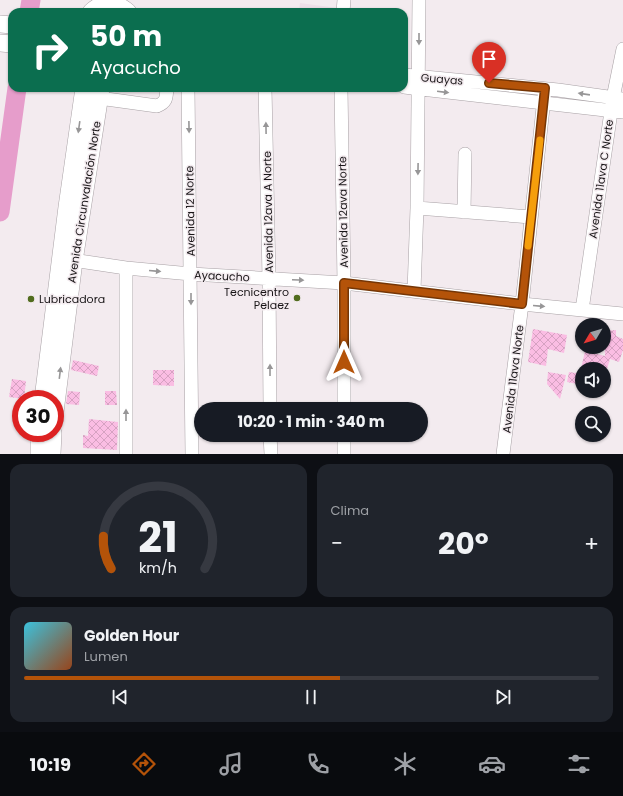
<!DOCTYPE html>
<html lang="es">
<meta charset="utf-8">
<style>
body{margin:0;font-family:Poppins,sans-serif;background:#20242c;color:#f1f3f6;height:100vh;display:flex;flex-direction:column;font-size:15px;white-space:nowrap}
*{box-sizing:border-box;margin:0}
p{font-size:13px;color:#9ea1a6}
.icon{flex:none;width:22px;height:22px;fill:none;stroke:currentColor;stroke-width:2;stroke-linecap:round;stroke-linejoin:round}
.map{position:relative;height:454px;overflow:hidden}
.drawer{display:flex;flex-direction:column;gap:10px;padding:10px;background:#0d0f14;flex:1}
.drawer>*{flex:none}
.guide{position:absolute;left:8px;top:8px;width:400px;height:84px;border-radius:12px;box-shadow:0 1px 3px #0004;background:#0b6e4f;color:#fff;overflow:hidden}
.needle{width:26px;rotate:232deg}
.fabs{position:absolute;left:575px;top:318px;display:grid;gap:8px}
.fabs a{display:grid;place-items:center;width:36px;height:36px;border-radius:50%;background:#171b24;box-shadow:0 1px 3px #0004;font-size:20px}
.speed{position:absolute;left:12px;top:390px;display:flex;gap:8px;font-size:20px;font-weight:700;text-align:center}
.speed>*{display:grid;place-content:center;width:52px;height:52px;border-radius:50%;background:#171b24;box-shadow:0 1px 3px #0004;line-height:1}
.speed .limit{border:6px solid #d22;background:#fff;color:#111}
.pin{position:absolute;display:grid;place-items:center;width:34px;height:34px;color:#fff;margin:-41px -17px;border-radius:50% 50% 50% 0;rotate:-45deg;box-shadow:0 0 4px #0007}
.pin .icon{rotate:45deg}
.me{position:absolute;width:44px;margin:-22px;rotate:0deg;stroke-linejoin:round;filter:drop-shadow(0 0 3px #0008)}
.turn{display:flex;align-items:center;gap:14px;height:84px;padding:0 16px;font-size:18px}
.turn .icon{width:52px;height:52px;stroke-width:2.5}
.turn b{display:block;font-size:28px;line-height:34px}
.big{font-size:30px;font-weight:700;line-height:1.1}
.drawer .tile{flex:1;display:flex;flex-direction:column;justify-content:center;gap:6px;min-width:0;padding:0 14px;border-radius:12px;background:#20242c}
.drawer .dial{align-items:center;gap:0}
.dial svg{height:104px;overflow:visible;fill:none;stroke:#363941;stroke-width:7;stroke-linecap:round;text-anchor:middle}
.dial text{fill:#f1f3f6;stroke:none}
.song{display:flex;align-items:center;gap:12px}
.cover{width:48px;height:48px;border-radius:6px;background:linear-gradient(135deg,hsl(190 70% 55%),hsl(20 70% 35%))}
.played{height:4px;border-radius:2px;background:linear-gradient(90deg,#b45309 55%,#363941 55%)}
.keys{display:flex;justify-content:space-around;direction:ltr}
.heat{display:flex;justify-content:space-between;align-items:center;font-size:22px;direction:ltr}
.drawer .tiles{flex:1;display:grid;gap:10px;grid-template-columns:1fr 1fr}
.tile:last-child{grid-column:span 2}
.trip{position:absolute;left:194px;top:402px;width:234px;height:40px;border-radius:20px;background:#171b24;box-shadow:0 1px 3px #0004;font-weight:700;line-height:40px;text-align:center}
.dock{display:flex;height:64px;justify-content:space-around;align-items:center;background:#090b0e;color:#9ea1a6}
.dock .icon{width:28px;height:28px}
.dock .active{color:#b45309}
.dock b{font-size:18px;color:#f1f3f6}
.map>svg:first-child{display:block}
</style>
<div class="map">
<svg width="623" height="454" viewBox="0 0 623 454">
<defs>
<pattern id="building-cross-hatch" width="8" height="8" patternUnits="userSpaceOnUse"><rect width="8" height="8" fill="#fabde3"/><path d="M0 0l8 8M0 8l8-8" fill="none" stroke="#d6a2c2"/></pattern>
</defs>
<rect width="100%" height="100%" fill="#f3ebef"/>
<path fill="#eedfe8" d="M300 3 337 8V12H299Z"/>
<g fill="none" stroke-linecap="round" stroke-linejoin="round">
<path stroke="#e69dcb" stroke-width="19" d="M29 12 31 0
M0 212 17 88"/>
</g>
<path fill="url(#building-cross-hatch)" d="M533 329 567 335 564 353 548 349 546 366 528 362Z
M616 330V336L623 339V350L619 362 610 359 607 369H581L585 351 605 356 604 331Z
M73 360 99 366 97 376 71 370Z
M153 370H174V386L153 385Z
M548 372 566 375 560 399 547 384Z
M569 372 582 374V385L567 382Z
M12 379 26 381 24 399 9 397Z
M68 391 80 392 79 405 66 404Z
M105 391H116L117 405H105Z
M89 419 118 422 117 450 83 448V435L88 436Z"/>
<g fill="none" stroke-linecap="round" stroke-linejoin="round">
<defs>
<path id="minor" d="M343 12 344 0
M404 75 558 90 623 99
M404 87 623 112
M188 88 192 454
M265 88 269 278 270 409
M341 88 344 283V409
M99 98 157 106C167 102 166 98 167 88
M417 208 531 217
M464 212 465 154
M66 259 126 268 191 274 344 283 522 304 623 314
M414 291 417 208 419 0
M582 310 613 98 623 49
M270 435 271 454
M126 454V268
M344 454V435
M503 454 522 304 545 89"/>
<path id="major" d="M91 12C104 0 115 1 128 12
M0 24 12 25
M0 43 12 44
M43 399 67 207 84 88
M55 412 74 261 101 88
M39 433V454
M52 454 53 433"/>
</defs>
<use href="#minor" stroke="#a8a1a5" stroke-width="14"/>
<use href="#major" stroke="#a8a1a5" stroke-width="18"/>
<use href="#minor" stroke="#fff" stroke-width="13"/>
<use href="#major" stroke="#fff" stroke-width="17"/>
</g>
<defs><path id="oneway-solid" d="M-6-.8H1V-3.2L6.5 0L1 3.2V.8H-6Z"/></defs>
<g fill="#979697">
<use href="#oneway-solid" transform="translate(419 39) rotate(90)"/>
<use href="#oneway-solid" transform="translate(443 92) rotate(7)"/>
<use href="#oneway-solid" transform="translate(584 94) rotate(-172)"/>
<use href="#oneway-solid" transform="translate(79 127) rotate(98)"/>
<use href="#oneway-solid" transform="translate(189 127) rotate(89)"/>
<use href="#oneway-solid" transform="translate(266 128) rotate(-91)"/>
<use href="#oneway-solid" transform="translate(418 169) rotate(91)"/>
<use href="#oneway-solid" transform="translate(155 271) rotate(5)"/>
<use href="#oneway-solid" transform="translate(298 280) rotate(3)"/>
<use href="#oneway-solid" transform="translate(191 299) rotate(90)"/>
<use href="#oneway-solid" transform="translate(539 306) rotate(5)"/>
<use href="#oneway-solid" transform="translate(270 370) rotate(-90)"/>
<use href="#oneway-solid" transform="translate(60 373) rotate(-83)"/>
<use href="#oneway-solid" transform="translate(126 415) rotate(-90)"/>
</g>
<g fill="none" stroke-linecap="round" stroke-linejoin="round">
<defs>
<path id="route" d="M344 362V283L522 304 545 88 489 83"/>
</defs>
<use href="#route" stroke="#753606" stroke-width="10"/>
<use href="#route" stroke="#b45309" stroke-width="7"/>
<path stroke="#f59e0b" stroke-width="7" d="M528 246 540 140"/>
</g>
<g fill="#516c1e" stroke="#f3ebef" stroke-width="1.5">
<circle cx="297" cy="298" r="4"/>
<circle cx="31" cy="299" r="4"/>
</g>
<g text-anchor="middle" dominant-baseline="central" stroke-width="3" stroke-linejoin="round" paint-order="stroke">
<g font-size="11" fill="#181517" stroke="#f3ebef">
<text transform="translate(442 79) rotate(5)">Guayas</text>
<text transform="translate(601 179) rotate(-82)">Avenida 11ava C Norte</text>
<text transform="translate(84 202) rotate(-81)">Avenida Circunvalación Norte</text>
<text transform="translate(190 211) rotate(-91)">Avenida 12 Norte</text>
<text transform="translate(268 212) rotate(-91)">Avenida 12ava A Norte</text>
<text transform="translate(343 212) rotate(-91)">Avenida 12ava Norte</text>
<text transform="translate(222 276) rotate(3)">Ayacucho</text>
<text transform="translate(513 379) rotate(-83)">Avenida 11ava Norte</text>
</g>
<g font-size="11" fill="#181517" stroke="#f3ebef" text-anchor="end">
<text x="289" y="292">Tecnicentro<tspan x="289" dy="13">Pelaez</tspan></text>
<text x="39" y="299" text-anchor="start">Lubricadora</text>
</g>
</g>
</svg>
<div class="fabs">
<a><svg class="needle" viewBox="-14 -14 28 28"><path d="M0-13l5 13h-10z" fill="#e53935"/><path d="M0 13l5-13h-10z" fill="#9ea1a6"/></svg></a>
<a><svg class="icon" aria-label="sound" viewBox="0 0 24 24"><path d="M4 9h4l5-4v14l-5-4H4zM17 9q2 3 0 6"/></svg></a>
<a><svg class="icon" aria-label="search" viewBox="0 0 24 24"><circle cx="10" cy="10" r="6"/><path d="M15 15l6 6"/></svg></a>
</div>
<div class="speed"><div class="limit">30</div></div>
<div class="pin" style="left:489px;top:83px;background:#d93025"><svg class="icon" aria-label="arrive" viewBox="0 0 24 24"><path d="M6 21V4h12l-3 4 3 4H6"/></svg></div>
<svg class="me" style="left:344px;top:362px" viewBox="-20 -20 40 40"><path d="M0-17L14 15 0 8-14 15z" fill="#b45309" stroke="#fff" stroke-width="4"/></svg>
<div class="trip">10:20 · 1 min · 340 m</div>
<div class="guide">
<div class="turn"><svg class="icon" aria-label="right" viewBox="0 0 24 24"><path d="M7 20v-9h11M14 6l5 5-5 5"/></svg><div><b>50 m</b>Ayacucho</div></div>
</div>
</div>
<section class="drawer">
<div class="tiles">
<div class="tile dial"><svg viewBox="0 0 100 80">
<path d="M14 69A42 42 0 1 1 86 69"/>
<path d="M14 69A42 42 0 0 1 8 44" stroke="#b45309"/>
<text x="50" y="56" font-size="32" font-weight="700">21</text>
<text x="50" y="72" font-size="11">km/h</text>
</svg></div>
<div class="tile"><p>Clima</p>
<div class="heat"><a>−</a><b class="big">20°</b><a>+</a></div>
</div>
<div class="tile">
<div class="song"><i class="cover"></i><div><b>Golden Hour</b><p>Lumen</p></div></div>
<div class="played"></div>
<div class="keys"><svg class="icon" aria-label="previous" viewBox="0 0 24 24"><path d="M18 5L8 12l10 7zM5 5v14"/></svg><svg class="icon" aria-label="pause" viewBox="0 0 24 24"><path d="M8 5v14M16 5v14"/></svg><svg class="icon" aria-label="next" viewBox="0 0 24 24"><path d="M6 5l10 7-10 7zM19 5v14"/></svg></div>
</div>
</div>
</section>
<nav class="dock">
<b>10:19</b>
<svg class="icon active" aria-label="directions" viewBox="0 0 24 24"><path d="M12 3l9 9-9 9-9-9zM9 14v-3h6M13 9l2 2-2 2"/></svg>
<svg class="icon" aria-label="music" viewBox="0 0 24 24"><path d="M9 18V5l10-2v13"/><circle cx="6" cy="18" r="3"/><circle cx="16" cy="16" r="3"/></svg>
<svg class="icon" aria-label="phone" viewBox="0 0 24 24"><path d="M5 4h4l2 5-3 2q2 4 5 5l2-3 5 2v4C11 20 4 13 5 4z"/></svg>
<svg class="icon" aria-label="climate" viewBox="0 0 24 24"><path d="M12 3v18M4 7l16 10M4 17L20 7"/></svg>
<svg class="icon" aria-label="car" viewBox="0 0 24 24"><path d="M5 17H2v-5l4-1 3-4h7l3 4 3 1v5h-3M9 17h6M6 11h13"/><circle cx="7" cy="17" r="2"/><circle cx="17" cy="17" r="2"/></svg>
<svg class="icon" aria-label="filters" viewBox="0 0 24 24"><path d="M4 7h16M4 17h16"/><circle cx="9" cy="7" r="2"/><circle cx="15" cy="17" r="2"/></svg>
</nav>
